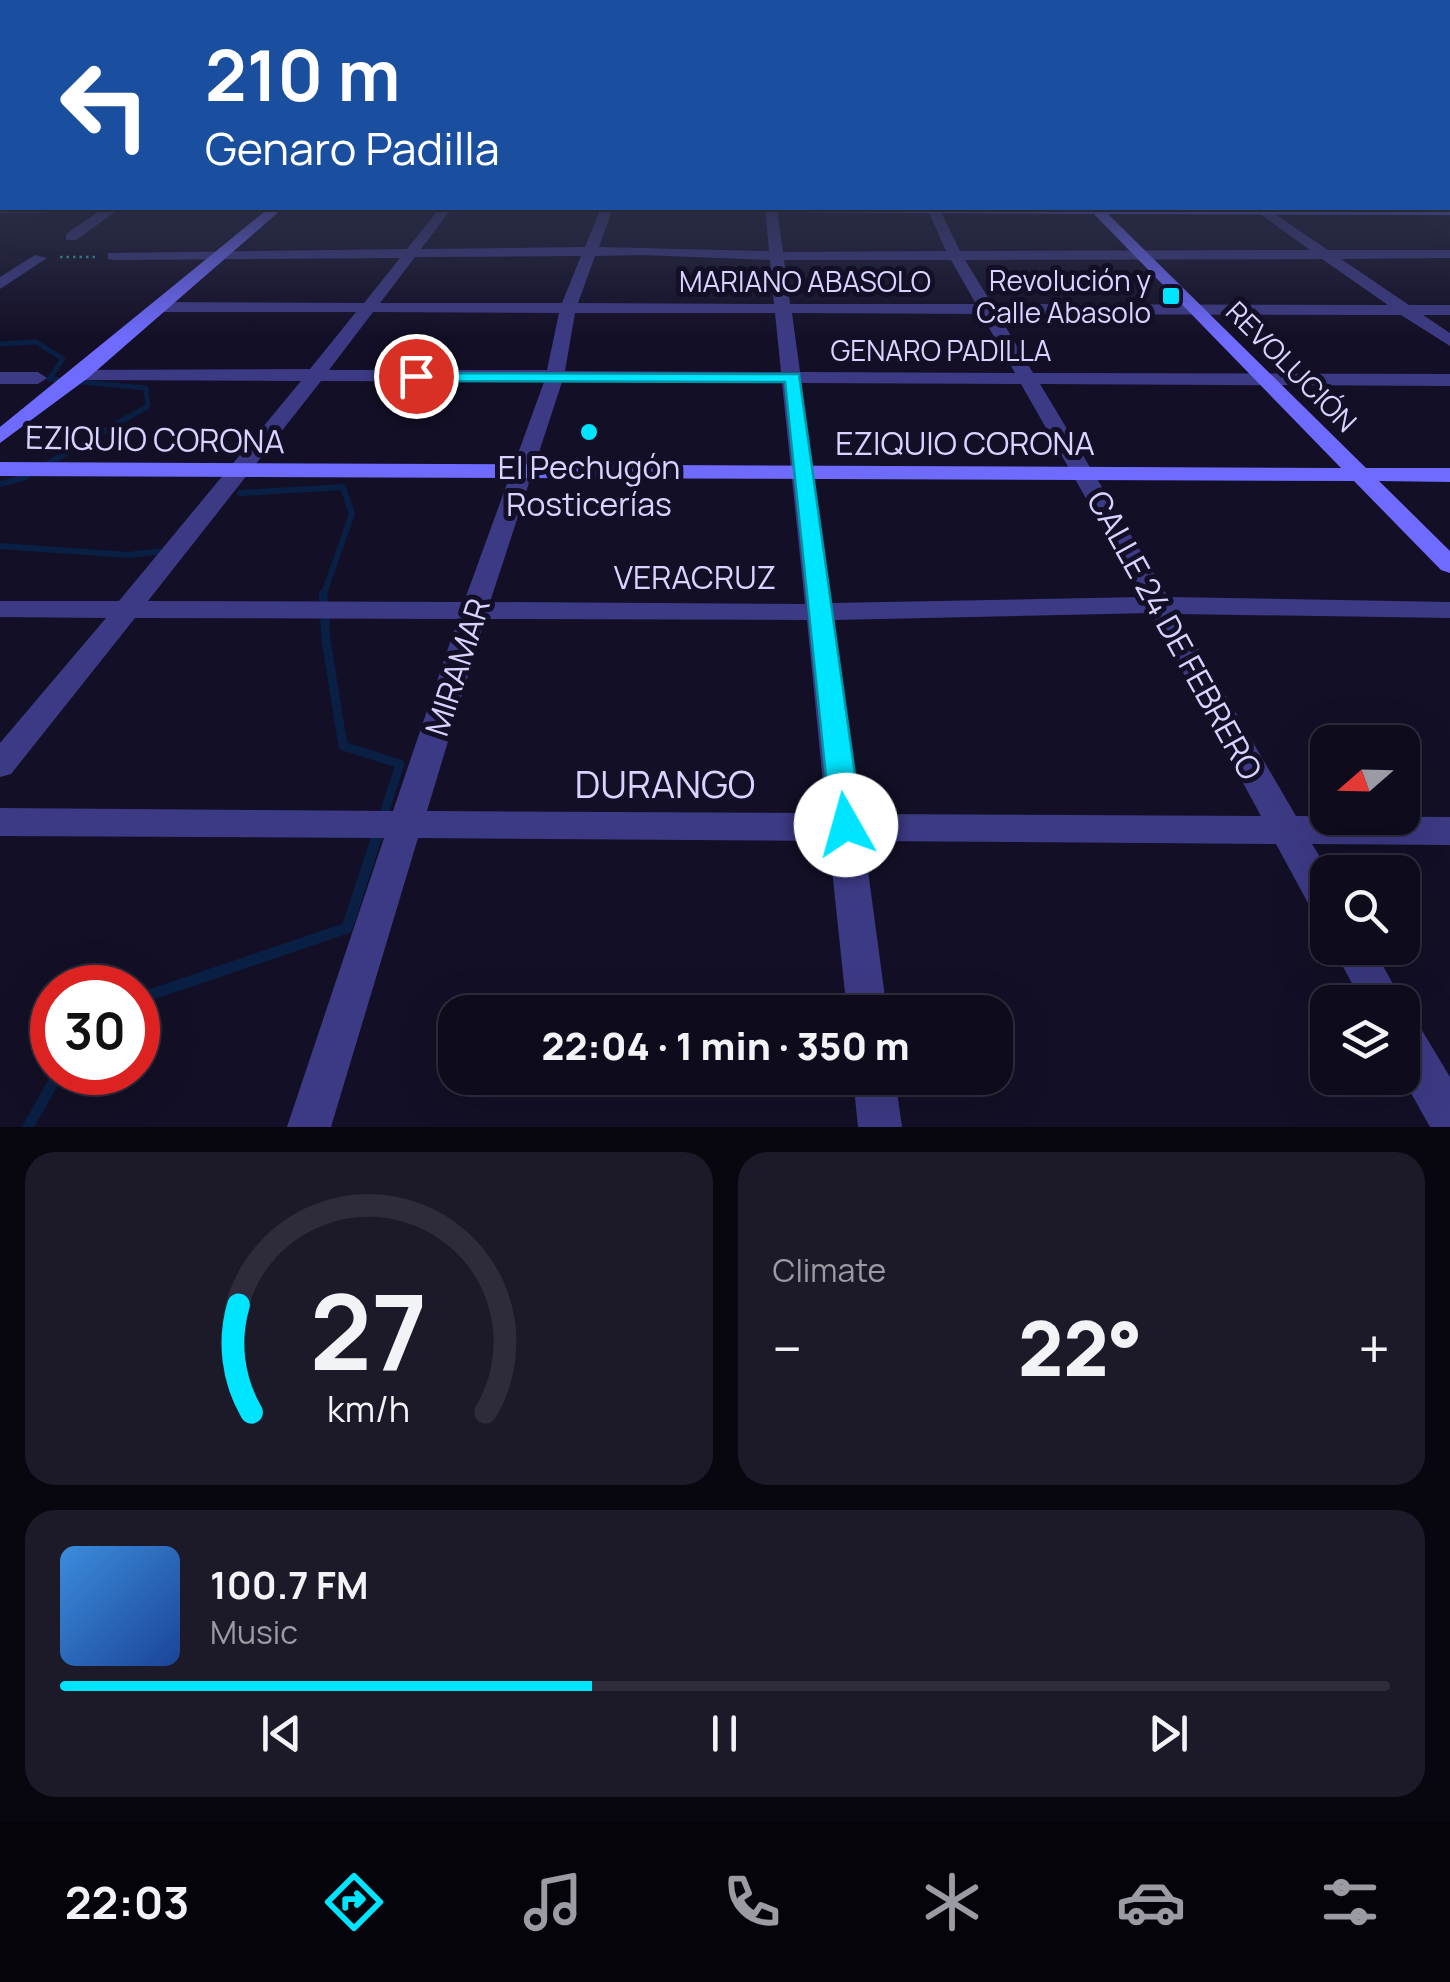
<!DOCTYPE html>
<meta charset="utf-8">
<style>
body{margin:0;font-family:Manrope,sans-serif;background:#1c1929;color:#f1f3f6;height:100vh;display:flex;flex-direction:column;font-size:38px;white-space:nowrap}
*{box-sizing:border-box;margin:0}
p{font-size:32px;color:#9b9ba3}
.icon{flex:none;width:55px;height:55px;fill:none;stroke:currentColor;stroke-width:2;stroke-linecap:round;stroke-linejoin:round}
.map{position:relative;height:1127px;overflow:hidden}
.drawer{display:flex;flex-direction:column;gap:25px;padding:25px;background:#08060f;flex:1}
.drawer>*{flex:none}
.banner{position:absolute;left:0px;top:0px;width:1450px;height:210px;box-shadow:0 10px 40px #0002,0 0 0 2px #2e2b3b;background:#1a4fa0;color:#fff;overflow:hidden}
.needle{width:65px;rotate:250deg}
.fabs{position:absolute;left:1310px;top:725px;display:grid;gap:20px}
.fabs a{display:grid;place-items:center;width:110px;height:110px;border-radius:20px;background:#0e0b1c;box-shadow:0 10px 40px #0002,0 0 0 2px #2e2b3b;font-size:50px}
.speed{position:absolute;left:30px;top:965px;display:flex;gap:20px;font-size:50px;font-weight:700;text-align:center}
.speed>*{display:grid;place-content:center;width:130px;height:130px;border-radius:50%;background:#0e0b1c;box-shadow:0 10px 40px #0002,0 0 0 2px #2e2b3b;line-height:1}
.speed .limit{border:15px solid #d22;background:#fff;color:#111}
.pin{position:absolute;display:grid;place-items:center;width:85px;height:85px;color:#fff;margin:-42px;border:5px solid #fff;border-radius:50%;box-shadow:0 2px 10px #0007}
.me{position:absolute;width:110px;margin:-55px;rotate:353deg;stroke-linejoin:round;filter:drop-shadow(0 0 8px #0008)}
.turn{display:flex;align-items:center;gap:35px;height:210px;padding:0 40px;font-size:45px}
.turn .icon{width:130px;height:130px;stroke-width:2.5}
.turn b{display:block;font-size:70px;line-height:85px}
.big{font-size:75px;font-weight:800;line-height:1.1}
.drawer .card{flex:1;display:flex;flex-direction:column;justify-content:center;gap:15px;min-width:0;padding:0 35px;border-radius:30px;background:#1c1929}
.drawer .dial{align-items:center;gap:0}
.dial svg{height:260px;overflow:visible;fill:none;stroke:#2e2b3b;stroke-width:7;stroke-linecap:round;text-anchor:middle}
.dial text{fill:#f1f3f6;stroke:none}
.song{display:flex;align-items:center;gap:30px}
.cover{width:120px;height:120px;border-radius:15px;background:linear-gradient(135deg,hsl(210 70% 55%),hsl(220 70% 35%))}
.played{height:10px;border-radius:5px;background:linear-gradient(90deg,#00e5ff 40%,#2e2b3b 40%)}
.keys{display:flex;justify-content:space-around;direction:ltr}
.heat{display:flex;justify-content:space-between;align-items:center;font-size:55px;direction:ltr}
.drawer .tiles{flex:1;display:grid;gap:25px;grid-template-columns:1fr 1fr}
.card:last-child{grid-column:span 2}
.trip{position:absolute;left:438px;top:995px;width:575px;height:100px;border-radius:30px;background:#0e0b1c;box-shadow:0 10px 40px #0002,0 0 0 2px #2e2b3b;font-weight:800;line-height:100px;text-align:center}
.tab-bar{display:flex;height:160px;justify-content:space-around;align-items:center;background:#06040b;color:#9b9ba3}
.tab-bar .icon{width:70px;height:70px}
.tab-bar .selected{color:#00e5ff}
.tab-bar b{font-size:45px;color:#f1f3f6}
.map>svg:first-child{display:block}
</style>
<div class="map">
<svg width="1450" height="1127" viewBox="0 0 1450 1127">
<rect width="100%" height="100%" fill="#130f26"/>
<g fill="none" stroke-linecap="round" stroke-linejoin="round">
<path stroke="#0a1f44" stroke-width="5" d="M0 344 36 342 63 359 49 379 146 388 148 406 124 420"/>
<path stroke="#0a1f44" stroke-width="6" d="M0 484 23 478 128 417
M240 493 343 487 352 514 323 596
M0 546 128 555 164 551 168 547"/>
<path stroke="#0a1f44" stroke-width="9" d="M323 594 326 640 343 746 400 764 383 817"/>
<path stroke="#0a1f44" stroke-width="11" d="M138 999 347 928 379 830
M28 1127 59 1072"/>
<path stroke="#2fb8b0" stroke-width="2.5" stroke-dasharray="2.5 4" stroke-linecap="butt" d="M60 209 81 208
M60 257H95"/>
<path fill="#3d3a85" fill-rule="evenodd" d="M2 182V190L0 191V183Z
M0 205 2 208 51 209 45 213H0Z
M104 208H264L258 212H115L76 240H66V234Z
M440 208H452L421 249 585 247 601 208H613L599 247 769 251 765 208H777L783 252 946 251 927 208H939L960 251 1310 250 1252 208H1266L1328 250H1450V258L1341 259 1409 305H1450V315H1423L1450 333V346L1401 315 998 314 1033 373 1450 374V386L1040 384 1168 597 1450 602V618L1178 614 1296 816 1450 817V845L1312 844 1329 872 1328 921 1315 916 1276 844 864 841 887 1012H847L829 841 418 838 331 1127H287L384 838 0 836V808L393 811 458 619 135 618 11 774 0 777V743L106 618 0 617V601H119L301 381 81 380 72 374 74 370 310 369 356 312H159L151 307 159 302 364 303 400 258 113 260 108 259V253L407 249ZM643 255 770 260 774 304 578 303 595 256ZM581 256 562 303H380L415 257ZM1322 259 1388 305 992 304 965 260ZM784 260H951L976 304H790ZM373 312 559 313 547 370H329ZM575 313H775L781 372 565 371ZM792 313 981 314 1015 373 800 372ZM321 381 544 382 464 602 148 601ZM562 382 782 383 805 604 490 602ZM801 383 1021 384 1142 597 831 603ZM1151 613 1261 816 860 814 834 620ZM485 619 807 620 826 813 427 811Z
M35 255 47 258 0 289V277Z
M0 372H38L47 378 38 384H0Z
M1333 948H1373L1403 1002 1402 1003 1362 1002Z
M1402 1016 1417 1022 1450 1077V1127H1430L1402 1077Z
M853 1078H895L902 1127H858Z"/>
<path fill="#6f6bff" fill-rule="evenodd" d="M1450 207V215L1108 214 1366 468H1450V482L1379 481 1450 551V573L1441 570 1354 481 0 476V462L1341 468 1094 214 282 209 88 378 0 443V427L269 208Z"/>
</g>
<linearGradient id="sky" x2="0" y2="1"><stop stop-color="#0a0815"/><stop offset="0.53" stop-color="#333752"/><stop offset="1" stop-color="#333752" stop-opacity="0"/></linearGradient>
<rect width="1450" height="338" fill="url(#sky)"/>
<path fill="#00e5ff" stroke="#0095a6" stroke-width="2.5" d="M410 373 799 374 862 825 857 834 846 837 835 834 831 825 785 382 416 381 410 380Z"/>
<g fill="#00e5ff" stroke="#130f26" stroke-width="4">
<rect x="1161" y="286" width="20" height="20" rx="5"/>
<circle cx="589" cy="432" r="10"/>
</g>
<g text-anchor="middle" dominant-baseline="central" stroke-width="10" stroke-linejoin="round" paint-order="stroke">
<g font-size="28" fill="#d9d4ff" stroke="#130f26" text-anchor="end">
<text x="1151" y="280">Revolución y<tspan x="1151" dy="32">Calle Abasolo</tspan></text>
</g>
<g font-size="28" fill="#d9d4ff" stroke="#130f26">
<text x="805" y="281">MARIANO ABASOLO</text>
<text x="941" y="350">GENARO PADILLA</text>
<text transform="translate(1292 366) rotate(45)">REVOLUCIÓN</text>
</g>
<g font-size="32" fill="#d9d4ff" stroke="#130f26">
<text transform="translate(155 439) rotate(1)">EZIQUIO CORONA</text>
<text x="965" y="443">EZIQUIO CORONA</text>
<text x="695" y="577">VERACRUZ</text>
<text transform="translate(1175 635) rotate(61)">CALLE 24 DE FEBRERO</text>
<text transform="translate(457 667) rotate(-72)">MIRAMAR</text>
</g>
<g font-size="32" fill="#d9d4ff" stroke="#130f26">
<text x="589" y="467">El Pechugón<tspan x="589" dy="37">Rosticerías</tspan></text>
</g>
<g font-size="38" fill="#d9d4ff" stroke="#130f26">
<text x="665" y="783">DURANGO</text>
</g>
</g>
</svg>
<div class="fabs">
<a><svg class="needle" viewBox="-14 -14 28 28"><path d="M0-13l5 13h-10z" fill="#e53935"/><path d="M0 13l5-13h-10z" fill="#9b9ba3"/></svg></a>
<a><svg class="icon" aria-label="search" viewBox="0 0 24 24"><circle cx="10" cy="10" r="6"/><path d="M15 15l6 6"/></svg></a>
<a><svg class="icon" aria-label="layers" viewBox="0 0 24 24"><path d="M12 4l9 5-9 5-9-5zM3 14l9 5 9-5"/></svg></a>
</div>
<div class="speed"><div class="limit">30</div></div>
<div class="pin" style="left:416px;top:376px;background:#d93025"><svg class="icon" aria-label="arrive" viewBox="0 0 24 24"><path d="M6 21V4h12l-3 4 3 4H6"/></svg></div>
<svg class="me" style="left:846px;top:825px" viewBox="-20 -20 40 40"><circle r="19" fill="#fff"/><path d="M0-13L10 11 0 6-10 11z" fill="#00e5ff"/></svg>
<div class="trip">22:04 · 1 min · 350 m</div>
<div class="banner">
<div class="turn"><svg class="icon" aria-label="left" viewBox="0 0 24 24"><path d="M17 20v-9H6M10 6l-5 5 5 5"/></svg><div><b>210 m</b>Genaro Padilla</div></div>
</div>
</div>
<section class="drawer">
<div class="tiles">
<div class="card dial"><svg viewBox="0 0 100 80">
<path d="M14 69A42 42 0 1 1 86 69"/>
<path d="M14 69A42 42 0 0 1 10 36" stroke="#00e5ff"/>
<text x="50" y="56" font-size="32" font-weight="700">27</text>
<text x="50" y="72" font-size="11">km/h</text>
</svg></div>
<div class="card"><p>Climate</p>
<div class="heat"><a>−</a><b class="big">22°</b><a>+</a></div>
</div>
<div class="card">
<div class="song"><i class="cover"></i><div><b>100.7 FM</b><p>Music</p></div></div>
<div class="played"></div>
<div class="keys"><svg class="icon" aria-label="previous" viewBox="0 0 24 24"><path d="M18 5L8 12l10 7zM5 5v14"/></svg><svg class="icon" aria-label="pause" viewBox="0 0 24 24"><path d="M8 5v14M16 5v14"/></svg><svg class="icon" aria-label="next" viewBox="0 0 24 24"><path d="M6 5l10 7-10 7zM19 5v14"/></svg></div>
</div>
</div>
</section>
<nav class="tab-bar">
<b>22:03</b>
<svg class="icon selected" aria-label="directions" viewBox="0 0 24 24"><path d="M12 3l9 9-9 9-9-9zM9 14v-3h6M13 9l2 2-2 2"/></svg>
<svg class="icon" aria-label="music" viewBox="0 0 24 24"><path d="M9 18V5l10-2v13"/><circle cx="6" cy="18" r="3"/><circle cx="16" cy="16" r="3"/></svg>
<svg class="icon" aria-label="phone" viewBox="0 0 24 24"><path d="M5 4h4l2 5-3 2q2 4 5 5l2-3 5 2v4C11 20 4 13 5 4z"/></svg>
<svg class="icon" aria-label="climate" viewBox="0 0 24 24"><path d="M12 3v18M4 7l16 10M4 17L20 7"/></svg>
<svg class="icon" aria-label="car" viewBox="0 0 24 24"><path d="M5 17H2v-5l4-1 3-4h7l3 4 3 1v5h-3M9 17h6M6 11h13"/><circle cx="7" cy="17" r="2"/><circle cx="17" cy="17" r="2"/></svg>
<svg class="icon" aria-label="filters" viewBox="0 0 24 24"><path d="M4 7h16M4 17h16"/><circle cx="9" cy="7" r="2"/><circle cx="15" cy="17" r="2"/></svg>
</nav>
